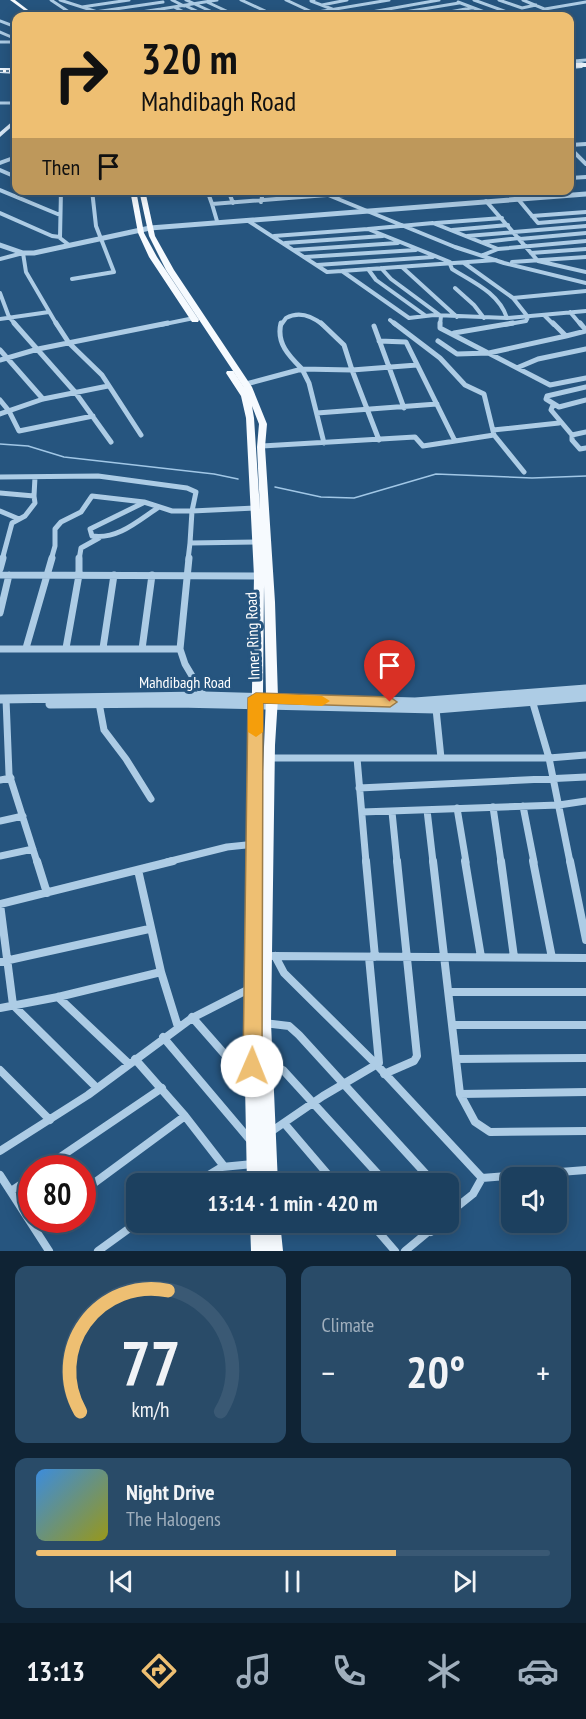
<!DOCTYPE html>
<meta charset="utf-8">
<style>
body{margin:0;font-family:"PT Sans Narrow",sans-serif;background:#294b68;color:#f1f3f6;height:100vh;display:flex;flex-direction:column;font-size:22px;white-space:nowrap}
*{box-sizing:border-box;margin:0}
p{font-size:20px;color:#a0afbd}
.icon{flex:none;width:33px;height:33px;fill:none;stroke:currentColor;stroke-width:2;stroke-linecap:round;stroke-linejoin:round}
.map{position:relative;height:1251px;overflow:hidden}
.side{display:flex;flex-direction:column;gap:15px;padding:15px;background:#0f2334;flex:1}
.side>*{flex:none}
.top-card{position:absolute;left:12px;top:12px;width:562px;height:183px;border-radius:12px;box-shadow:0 3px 15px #0003,0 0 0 2px #3a5974;background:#eebf72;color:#111;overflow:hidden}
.buttons{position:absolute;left:501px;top:1167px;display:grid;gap:12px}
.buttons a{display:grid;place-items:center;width:66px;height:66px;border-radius:12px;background:#1c405f;box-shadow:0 3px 15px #0003,0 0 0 2px #3a5974;font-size:30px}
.speed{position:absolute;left:18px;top:1155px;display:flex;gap:12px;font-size:30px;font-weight:700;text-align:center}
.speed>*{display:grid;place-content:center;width:78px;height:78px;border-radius:50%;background:#1c405f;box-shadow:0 3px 15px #0003,0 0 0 2px #3a5974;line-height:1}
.speed .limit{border:9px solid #d22;background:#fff;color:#111}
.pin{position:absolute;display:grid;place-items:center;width:51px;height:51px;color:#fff;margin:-62px -26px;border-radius:50% 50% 50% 0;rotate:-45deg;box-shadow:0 0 6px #0007}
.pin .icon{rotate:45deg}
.me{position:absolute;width:66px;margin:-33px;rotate:1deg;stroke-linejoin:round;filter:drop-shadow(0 0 4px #0008)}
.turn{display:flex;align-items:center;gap:21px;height:126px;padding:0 30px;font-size:27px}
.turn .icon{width:78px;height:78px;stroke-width:2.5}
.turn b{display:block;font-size:42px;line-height:51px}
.then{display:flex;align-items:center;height:57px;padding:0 30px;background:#0003;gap:12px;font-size:22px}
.big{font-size:45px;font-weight:800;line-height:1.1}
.side .widget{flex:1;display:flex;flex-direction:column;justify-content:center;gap:9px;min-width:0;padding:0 21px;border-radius:12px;background:#294b68}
.side .dial{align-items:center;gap:0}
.dial svg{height:156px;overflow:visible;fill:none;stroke:#3a5974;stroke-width:7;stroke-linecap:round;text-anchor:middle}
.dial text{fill:#f1f3f6;stroke:none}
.song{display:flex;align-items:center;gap:18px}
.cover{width:72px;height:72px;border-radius:9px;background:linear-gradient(135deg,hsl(210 70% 55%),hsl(60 70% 35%))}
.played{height:6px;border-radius:3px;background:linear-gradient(90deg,#eebf72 70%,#3a5974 70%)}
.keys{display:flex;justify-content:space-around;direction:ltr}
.heat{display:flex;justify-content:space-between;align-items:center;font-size:33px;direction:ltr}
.side .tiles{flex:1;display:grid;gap:15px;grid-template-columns:1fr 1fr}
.widget:last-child{grid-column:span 2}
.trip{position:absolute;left:126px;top:1173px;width:333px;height:60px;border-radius:12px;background:#1c405f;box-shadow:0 3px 15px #0003,0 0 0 2px #3a5974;font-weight:800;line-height:60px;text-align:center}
.dock{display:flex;height:96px;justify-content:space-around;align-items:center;background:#0b1a26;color:#a0afbd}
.dock .icon{width:42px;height:42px}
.dock .active{color:#eebf72}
.dock b{font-size:27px;color:#f1f3f6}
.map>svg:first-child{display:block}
</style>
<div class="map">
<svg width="586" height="1251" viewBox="0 0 586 1251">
<rect width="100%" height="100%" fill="#26557f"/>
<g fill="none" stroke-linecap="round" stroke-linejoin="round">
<path stroke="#a1c7e6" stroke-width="1.5" d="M0 444 28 446 64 457 214 474 238 479
M275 487 321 497 354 498 436 474 532 478 586 476"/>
<path stroke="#adcce5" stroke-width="3" d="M51 0 75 16
M60 0 110 16
M172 0 184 6
M186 0 221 16
M241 0 276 16
M286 0 314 13
M314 0 311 1 332 9
M474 0 510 13
M499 0 522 8 536 5
M523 0 561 16
M207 2 237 16
M458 2 495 16
M322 5 347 0
M186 6 207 16
M82 7 129 0
M174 7 192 16
M161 9 217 0
M545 9 586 2
M95 12 163 2
M114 16 161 9 175 16
M294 16 389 0
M349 16 439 0
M381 16 459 3
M428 16 471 8
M465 16 484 13
M0 21 16 27
M0 32 16 39
M0 42H16
M586 60 574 61 586 65
M0 103H16"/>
<path stroke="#adcce5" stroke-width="4" d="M570 145 586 144
M570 148 586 164
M0 163 16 157
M0 170 16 177
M570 178 586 177
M0 190 60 215
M47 190 61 196
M61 190 60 238 69 245
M207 190 212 204
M228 190 233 203
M316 190 455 247 504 263 586 283
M333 196 399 190
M518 199 538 223 586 219
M486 201 538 261 586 272
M261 202 263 192 286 190
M0 213 52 236 60 237
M532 216 586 212
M247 220 327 272 342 271
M217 221 212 204 327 195
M436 223 502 218
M452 230 508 225
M274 236 368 229
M467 236 586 226
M520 239 586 233
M484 242 519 238
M285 243 383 236
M498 249 586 241
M294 250 398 243
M531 253 586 249
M305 257 416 250
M0 259 23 253 26 272 57 325
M496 260 342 271 409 318 434 315 507 318 586 311
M450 262 368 229 433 223 498 249 483 255
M512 262 586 257
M464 263 513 298
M450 264 452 269C473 282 499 293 507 318
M317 265 433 257
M402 267 457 317
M381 268 391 279 441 316 440 325
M368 269 376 280 426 316
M72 279 114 272 96 226 92 190
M455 288 474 305 484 318
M0 293 9 317 16 325
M570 312 581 325
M544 315 554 325
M0 319 49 312
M390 320 396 325
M160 325 194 318
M281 325 286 318C299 311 312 316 323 325
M504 325 526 321 528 317 513 298 586 291"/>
<path stroke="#adcce5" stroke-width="5" d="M14 323 75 392 111 442
M56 323 69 343 102 375 141 435
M281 323C276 343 289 356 302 369L352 370
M321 323 344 345 352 370
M394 323 440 358 465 385 484 394 494 435 524 472
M440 323V328L550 385 586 378
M580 323 586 330
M374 326 404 408
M454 333 513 323
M566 336 586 331
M379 341 406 342 455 441
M438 341 457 354 489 353 566 336 553 323
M0 350 43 399
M0 360 38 349 168 323
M519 367 538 359 586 349
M352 370 379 440
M352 370 417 365
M246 384 302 369 309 383 324 443
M586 387 547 396 546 399 559 407 586 400
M0 400 9 411 19 431 93 416
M553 405 551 410 572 435V440L580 449 586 448
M317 413 437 404
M0 414 43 399 108 386
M493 430 559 423
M572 435 586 432
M262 446 415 437 423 446 494 435
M0 477 98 476 187 488 196 492 192 511 255 508
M0 493 34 496 35 503 25 516 12 523 2 560
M34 496 35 477
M143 503 90 529 92 536C118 540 139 520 159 507
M0 511 19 519
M51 560 55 546V529L61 522 81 512 92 496 144 502 172 511H192L190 543
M79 560 81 548 99 538
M188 560 190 543 257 542"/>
<path stroke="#adcce5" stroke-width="7" d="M0 569 3 558
M0 575 259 576
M0 613 9 575
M26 648 52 558
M66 648 79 575V558
M103 648 114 575
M0 649H180L189 558
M142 649 152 575
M180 649 185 664 204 696
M6 699 9 774 37 862
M532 700 549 758 570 862
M99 703 104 730 126 759 151 799
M436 709 441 758
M269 758H549L586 755
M357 758 366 862
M0 780 11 778
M359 788 586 777
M523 806 534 862
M493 807 501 862
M457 808 466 862
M427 810 433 862
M362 812 559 805 586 801
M392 812 397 862
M0 821 23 816
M0 856 33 849
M167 862 227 847 256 844"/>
<path stroke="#adcce5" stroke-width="8" d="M37 861 47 893
M366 861 375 957
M433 861 460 1094 586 1092
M465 861 481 957
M501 861 514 957
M533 861 552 958
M570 861 586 940
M138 870 161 972
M0 904 173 861
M0 904 13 1005 97 1088
M273 956 586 958
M275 956 284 973 376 1064 482 1178 586 1170
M0 962 149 929
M450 992H586
M58 997 129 1064
M0 1008 58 997 161 972 178 1027
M192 1017 249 1082
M264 1023 289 1026 299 1035 435 1184
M453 1025H586
M163 1037 250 1140
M135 1059 185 1116 223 1165
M456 1059 586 1058
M266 1068 283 1070 387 1184
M0 1070 50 1120
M384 1074 414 1061 417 1056 397 861
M460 1094 475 1122 490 1132 586 1131
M284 1123 336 1184
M269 1133 323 1096 379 1063 369 957
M0 1151 88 1095 192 1018 253 987
M44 1168 162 1088
M0 1175 49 1251
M194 1184 222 1167 253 1164
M11 1191 32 1177
M82 1192 185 1116
M448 1198 456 1206
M448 1214 473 1194 482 1178
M370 1222 395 1251
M423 1222 431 1232
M35 1228 46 1220
M98 1251 138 1222
M405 1251 440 1222"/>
<path stroke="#adcce5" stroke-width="5" d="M0 245 23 253H34L150 228 586 194"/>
<path stroke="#adcce5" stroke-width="9" d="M0 699 204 696 415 702 586 689
M50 704 177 703 436 709 586 697"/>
<path fill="#d6e6f5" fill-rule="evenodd" d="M584 66 582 68 570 69V67Z
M0 71 16 72V74L0 73Z
M14 120H16V123L0 137V132Z"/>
<path fill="#edf5fd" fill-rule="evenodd" d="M570 63H586V67H570Z
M0 68H16V71L0 72Z"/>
<path fill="#f6fafe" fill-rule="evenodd" d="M10 0H15L36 16H32Z
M130 190H136L144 233 157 257 199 320 198 322H192L149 257 138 233Z
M139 190H145L155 236 174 270 252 387 267 424 265 447 275 602 278 698 275 745 271 1023 278 1184H247L245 1085 254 576 246 418 241 396 226 373 227 371H233L245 389 166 270 149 236ZM252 406 259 424 257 447 260 510 254 418ZM264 585 266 698 262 796Z
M250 1222H280L283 1251H251Z"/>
<defs>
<path id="rail" d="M0 71H16"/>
</defs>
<use href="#rail" stroke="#fff" stroke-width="2"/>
<use href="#rail" stroke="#26557f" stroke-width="1.5" stroke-dasharray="3" stroke-linecap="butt"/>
</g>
<path fill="#eebf72" stroke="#9b7c4a" stroke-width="1.5" d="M256 693 390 697 397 702 390 707 263 703 262 1066 259 1072 252 1074 246 1072 243 1066 248 698Z"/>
<path fill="#f59e0b" d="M256 693 322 696 330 701 322 706 263 703V732L256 737 248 732V698Z"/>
<g text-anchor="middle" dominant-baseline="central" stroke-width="6" stroke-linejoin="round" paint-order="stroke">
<g font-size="16" fill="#fff" stroke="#26557f">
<text transform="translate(252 636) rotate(-92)">Inner Ring Road</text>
<text x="185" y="682">Mahdibagh Road</text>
</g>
</g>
</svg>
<div class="buttons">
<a><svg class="icon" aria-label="sound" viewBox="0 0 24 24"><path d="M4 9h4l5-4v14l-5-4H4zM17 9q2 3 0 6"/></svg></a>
</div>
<div class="speed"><div class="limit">80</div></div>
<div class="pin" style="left:390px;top:702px;background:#d93025"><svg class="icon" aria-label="arrive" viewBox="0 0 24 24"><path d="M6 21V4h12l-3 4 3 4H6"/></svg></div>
<svg class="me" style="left:252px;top:1066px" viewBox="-20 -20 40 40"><circle r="19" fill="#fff"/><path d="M0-13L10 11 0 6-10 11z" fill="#eebf72"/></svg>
<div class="trip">13:14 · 1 min · 420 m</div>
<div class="top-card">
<div class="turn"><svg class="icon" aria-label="right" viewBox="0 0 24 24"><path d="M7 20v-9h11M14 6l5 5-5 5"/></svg><div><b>320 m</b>Mahdibagh Road</div></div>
<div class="then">Then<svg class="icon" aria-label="arrive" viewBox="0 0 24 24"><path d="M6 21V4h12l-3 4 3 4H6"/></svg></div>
</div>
</div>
<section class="side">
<div class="tiles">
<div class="widget dial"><svg viewBox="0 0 100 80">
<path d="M14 69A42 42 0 1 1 86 69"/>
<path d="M14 69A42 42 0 0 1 59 7" stroke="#eebf72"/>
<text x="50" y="56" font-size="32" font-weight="700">77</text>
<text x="50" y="72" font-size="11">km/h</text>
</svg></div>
<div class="widget"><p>Climate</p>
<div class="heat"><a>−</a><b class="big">20°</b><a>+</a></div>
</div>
<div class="widget">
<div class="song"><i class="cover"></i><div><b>Night Drive</b><p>The Halogens</p></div></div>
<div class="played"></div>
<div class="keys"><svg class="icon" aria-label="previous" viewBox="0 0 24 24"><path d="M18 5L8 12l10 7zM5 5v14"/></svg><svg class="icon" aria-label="pause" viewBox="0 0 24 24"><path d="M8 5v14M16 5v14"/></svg><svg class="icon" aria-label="next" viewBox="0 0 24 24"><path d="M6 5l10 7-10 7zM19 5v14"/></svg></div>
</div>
</div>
</section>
<nav class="dock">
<b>13:13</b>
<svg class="icon active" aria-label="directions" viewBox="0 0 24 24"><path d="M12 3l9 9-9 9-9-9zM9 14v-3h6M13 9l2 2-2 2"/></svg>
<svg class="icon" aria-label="music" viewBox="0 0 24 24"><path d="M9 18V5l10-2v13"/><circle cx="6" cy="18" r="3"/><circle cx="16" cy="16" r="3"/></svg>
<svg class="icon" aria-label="phone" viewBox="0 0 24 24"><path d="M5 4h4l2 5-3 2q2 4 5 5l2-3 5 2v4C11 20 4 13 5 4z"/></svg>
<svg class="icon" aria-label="climate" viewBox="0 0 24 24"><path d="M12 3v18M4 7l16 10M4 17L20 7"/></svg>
<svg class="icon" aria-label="car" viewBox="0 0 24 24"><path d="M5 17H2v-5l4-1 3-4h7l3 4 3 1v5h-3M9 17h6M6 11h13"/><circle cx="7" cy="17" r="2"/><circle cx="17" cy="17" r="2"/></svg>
</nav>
